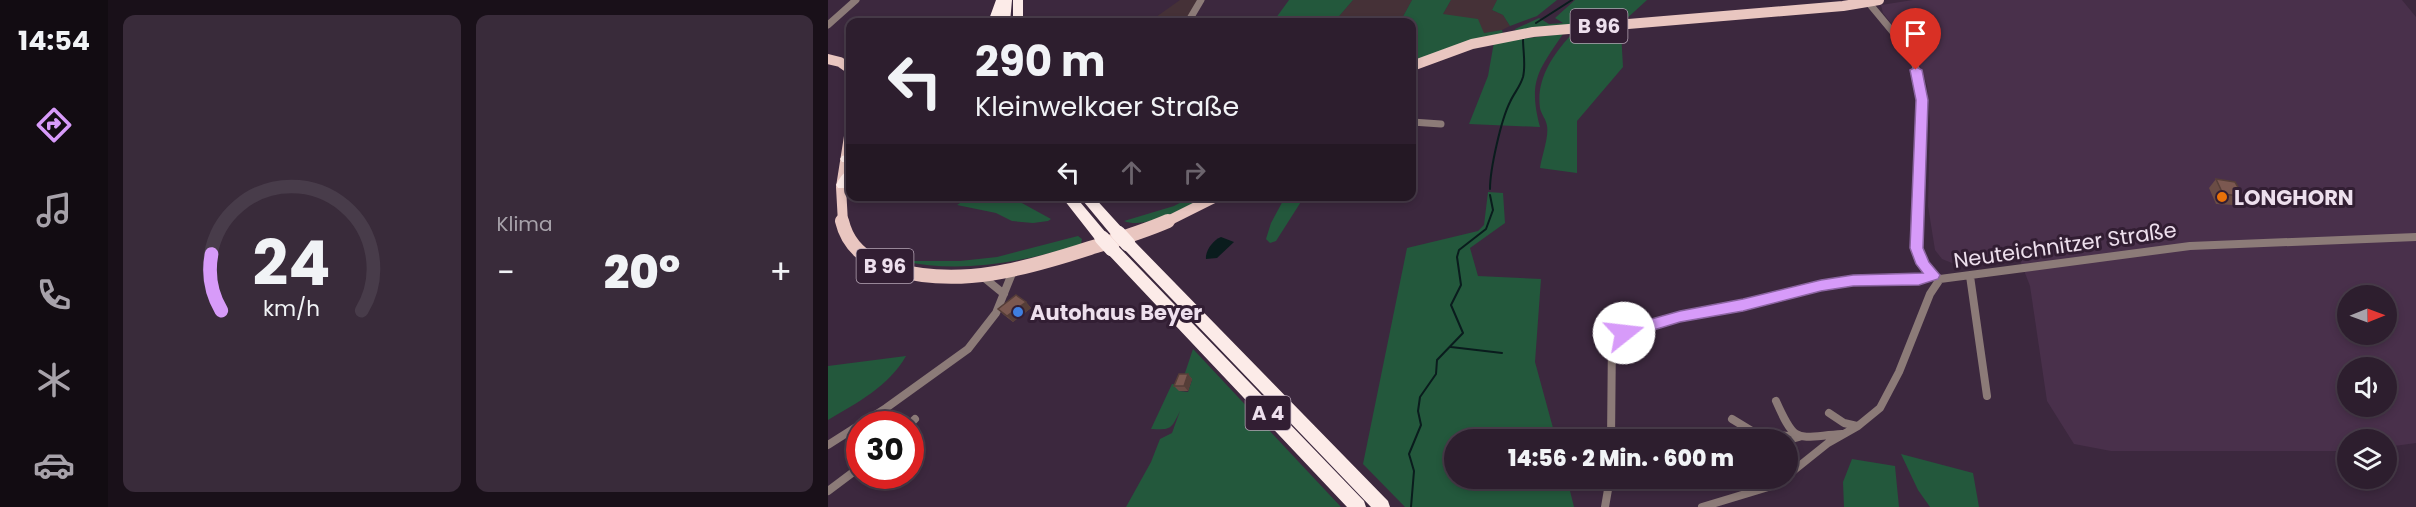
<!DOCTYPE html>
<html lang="de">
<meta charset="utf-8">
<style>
body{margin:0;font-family:Poppins,sans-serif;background:#392b3a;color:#f1f3f6;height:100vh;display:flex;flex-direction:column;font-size:22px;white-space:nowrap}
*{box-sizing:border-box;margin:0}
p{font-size:20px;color:#a7a2aa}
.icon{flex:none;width:33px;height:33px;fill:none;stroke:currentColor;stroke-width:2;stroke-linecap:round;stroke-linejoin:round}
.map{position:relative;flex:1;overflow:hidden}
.panel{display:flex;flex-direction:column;gap:15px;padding:15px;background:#191019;width:720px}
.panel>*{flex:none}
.hud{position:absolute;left:18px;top:18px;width:570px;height:183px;border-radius:12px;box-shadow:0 3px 9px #0003,0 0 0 2px #483c4a;background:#2d1e2e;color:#f1f3f6;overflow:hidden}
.needle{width:39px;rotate:89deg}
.tools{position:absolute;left:1509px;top:285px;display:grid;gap:12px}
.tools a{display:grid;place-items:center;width:60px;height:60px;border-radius:50%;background:#2d1e2e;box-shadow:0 3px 9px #0003,0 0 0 2px #483c4a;font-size:30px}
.speed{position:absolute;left:18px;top:411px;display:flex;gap:12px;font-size:30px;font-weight:700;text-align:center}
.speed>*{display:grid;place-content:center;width:78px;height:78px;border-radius:50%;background:#2d1e2e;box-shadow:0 3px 9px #0003,0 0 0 2px #483c4a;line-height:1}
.speed .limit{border:9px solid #d22;background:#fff;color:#111}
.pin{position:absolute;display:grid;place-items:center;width:51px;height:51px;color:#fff;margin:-62px -26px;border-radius:50% 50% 50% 0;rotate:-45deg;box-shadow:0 0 6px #0007}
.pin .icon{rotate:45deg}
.me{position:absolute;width:66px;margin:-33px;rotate:74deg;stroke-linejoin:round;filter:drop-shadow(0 0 4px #0008)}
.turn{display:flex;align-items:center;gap:21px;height:126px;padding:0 30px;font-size:27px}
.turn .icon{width:78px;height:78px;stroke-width:2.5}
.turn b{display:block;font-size:42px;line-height:51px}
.lanes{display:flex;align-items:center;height:57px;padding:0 30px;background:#0003;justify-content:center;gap:30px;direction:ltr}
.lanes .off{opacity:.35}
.big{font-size:45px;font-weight:800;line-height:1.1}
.panel .tile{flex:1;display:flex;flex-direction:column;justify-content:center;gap:9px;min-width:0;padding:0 21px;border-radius:12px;background:#392b3a}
.panel .dial{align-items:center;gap:0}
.dial svg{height:156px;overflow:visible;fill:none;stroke:#483c4a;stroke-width:7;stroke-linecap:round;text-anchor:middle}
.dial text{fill:#f1f3f6;stroke:none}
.heat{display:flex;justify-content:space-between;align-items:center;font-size:33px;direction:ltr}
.panel .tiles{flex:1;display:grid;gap:15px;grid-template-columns:repeat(2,1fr)}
.trip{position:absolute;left:616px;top:429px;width:354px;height:60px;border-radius:30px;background:#2d1e2e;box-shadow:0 3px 9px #0003,0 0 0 2px #483c4a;font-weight:800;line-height:60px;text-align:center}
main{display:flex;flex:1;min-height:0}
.menu{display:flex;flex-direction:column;width:108px;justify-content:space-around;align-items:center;background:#120c12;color:#a7a2aa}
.menu .icon{width:42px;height:42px}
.menu .on{color:#d79bf9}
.menu b{font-size:27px;color:#f1f3f6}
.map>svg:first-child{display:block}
</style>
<main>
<nav class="menu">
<b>14:54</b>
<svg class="icon on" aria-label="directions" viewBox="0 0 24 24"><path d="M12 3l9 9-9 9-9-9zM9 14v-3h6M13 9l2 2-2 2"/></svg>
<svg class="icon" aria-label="music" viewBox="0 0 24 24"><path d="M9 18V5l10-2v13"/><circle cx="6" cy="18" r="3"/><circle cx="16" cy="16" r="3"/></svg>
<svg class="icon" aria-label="phone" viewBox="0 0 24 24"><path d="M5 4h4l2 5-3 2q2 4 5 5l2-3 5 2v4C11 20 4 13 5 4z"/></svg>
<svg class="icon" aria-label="climate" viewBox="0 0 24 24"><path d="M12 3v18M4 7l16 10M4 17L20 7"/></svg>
<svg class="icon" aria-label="car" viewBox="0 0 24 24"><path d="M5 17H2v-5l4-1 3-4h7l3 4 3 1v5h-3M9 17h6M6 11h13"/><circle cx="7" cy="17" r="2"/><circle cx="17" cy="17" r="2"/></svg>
</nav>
<section class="panel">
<div class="tiles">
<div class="tile dial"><svg viewBox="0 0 100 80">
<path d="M14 69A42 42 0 1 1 86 69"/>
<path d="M14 69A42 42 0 0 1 9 40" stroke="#d79bf9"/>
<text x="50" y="56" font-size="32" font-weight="700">24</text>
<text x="50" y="72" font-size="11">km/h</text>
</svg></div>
<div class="tile"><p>Klima</p>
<div class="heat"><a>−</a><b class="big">20°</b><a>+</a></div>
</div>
</div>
</section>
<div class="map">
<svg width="1588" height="507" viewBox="0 0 1588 507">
<rect width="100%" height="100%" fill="#3c283e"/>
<path fill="#453137" d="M352 0H371L357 22H321Z
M525 0H584L572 22H506Z
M623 0H669L664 10 675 15 682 26 674 30 656 33 615 14Z"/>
<path fill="#49304b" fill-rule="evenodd" d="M1085 0H1574L1588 17V443L1559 447 1558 440H1520L1519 450 1513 451H1283L1246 444 1219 401 1202 286 1190 255 1124 263 1114 259 1107 250 1100 206 1102 123 1099 85 1088 55 1055 13 1053 5ZM1520 296H1558V334H1520ZM1520 368H1558V406H1520Z"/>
<path fill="#23583c" d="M461 0H525L506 22H445Z
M584 0H623L615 14 650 19 656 33 674 30 675 34 584 63V22H572Z
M669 0H729L709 16 682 26 675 15 664 10Z
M747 0H819L796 21 688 31 687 29 711 18 721 24 735 23 727 18Z
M793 32 795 67 749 121V173L712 168C714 155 721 137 719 126 718 119 713 114 712 108 708 80 724 56 742 36Z
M735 34C710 71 700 81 712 127L641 124 660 76 666 42Z
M660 192 675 193 677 223 642 248 650 276 713 279 707 362 728 439 627 440V478L739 479 746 507H577L535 464 579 248 650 231 656 225Z
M141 197H156L192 202 223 219 220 221 205 223 184 221 168 213 129 205Z
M363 197H378C358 207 318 230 296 221L346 206Z
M457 197H476L448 241 442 243 438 239 443 223Z
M250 236 254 239 253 244C197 262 133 274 75 261H132L169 257Z
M365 349 513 507H298L323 462 332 439 344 433 352 411C343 429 344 430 323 429L344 384 353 385 351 391 360 392 364 380 355 379Z
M78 356C61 386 29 403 0 420V366Z
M1073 454 1145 473 1151 507H1102L1090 490Z
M1024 459 1067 466 1071 507H1016L1015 482Z"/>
<path fill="#0a1c1d" d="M393 237 406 242 389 258 378 259C377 251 385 240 393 237Z"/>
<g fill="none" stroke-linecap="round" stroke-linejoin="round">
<path stroke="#0a1c1d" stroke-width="2" d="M708 23 744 0
M662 189C662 169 673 120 682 102 686 93 692 87 695 77 698 65 695 51 695 39
M623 347 674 353
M583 507 586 471 581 454 593 425 590 411 592 397 608 374 609 360 635 333 623 305 633 285 629 257 631 250 658 229 665 210 662 195"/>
<path stroke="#8c7b78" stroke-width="7" d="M1040 2 1084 55 1093 85 1090 223
M360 22 373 0
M0 25 28 0
M584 122 613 124"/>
<path stroke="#8c7b78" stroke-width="8" d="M1090 221 1089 248 1099 272 1112 279 1362 246 1588 237
M154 276 176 294
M1142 276 1159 396
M948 401C968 446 968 437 1014 434
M1001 413 1016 423 1029 426
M904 419 927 433 971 437 960 440
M82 424 87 419
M783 440 784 337 831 322 996 285 1024 281 1088 280 1106 275
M0 445 58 408 140 349 168 313 185 271
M960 475 1000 443 1030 426 1052 408 1071 372 1102 294 1112 279
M0 491 32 467
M777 507 782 478
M874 507 947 485 955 478"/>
<path stroke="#e9c6c0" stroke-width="10" d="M0 59 12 62 22 69
M584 66 644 44 705 32 1015 6 1051 0
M15 223 13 187 22 130
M336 223 390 196"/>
<path stroke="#e9c6c0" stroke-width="14" d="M14 221C20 247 40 262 65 269 132 288 197 269 262 248 288 240 315 232 340 221"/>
<path fill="#fcebe8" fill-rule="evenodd" d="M168 0H184L182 22H172V16L170 22H160Z
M185 0H195V22H185Z
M22 154V162H14L12 159 14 156Z
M22 170V183L18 188H10L8 185C11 179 15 172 22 170Z
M233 196H247L279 234 281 238 279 242H269Z
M251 196H265L295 229 297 233 295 237H285Z
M300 239 305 240 560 501 562 507H543L295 248 293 244Z
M284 244 289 245 536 501 538 507H519L279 253 277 249 279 245Z"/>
<path stroke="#fcebe8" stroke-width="15" d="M290 233 300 244
M274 238 284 249"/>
</g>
<path fill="#6a4c45" d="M1388 179 1414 194 1405 205 1388 204 1381 188Z
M198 302 203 308 185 322 176 315 170 309Z
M360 374 364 379 360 391H351L346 386Z"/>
<path fill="#563e38" d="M198 302 203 308 185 322 179 316Z
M360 374 364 379 360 391 356 386Z"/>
<path fill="#7b5850" stroke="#563e38" stroke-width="1.5" d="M1388 179 1407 182 1414 194 1412 196 1395 194Z
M188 295 198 302 179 316 170 309Z
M351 374H360L356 386H346Z"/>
<path fill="#d79bf9" stroke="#8c65a2" stroke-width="1.5" d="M1088 67 1094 70 1100 100 1095 248 1101 262 1112 275 1110 279 1091 285 1025 286 993 291 915 311 852 322 796 339 791 337 789 333 791 328 852 311 915 299 993 280 1025 275 1095 273 1088 264 1082 248 1088 100 1082 70Z"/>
<circle fill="#e8710a" stroke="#321e33" stroke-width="2" cx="1394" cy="197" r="6"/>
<circle fill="#3f7fe0" stroke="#321e33" stroke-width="2" cx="190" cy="312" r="6"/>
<g text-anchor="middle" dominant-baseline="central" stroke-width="6" stroke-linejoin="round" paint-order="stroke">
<g fill="#321e33" stroke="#b5a5b5" stroke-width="1.5">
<rect x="742.5" y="9" width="57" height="34" rx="4.5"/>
<rect x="28.5" y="249" width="57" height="34" rx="4.5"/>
<rect x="417.5" y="396" width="45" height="34" rx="4.5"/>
</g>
<g font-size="20" font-weight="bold" fill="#eddfed">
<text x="771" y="26">B 96</text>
<text x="57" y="266">B 96</text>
<text x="440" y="413">A 4</text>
</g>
<g font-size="21" font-weight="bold" fill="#eddfed" stroke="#321e33" text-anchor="start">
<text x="1406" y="197">LONGHORN</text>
<text x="202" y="312">Autohaus Beyer</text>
</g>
<g font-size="21" fill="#eddfed" stroke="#321e33">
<text transform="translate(1237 245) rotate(-8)">Neuteichnitzer Straße</text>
</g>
</g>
</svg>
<div class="tools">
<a><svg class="needle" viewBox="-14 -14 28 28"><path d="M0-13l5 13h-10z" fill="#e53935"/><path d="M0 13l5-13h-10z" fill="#a7a2aa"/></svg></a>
<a><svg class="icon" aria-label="sound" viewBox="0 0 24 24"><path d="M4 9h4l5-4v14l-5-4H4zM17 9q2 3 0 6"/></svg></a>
<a><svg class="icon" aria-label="layers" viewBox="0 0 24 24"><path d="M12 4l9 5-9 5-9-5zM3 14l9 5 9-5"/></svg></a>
</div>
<div class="speed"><div class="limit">30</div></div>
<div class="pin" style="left:1088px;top:70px;background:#d93025"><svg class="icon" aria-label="arrive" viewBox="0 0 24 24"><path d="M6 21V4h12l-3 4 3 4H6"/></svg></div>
<svg class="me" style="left:796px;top:333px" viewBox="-20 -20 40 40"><circle r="19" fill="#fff"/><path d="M0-13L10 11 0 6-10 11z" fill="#d79bf9"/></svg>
<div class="trip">14:56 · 2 Min. · 600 m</div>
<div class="hud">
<div class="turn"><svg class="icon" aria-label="left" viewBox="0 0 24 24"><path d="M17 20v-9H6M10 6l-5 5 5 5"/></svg><div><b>290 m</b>Kleinwelkaer Straße</div></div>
<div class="lanes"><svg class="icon" aria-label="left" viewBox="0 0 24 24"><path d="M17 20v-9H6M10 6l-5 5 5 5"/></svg><svg class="icon off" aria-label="ahead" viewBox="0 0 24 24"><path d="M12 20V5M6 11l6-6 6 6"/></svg><svg class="icon off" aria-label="right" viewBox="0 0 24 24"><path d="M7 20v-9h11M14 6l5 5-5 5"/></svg></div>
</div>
</div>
</main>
